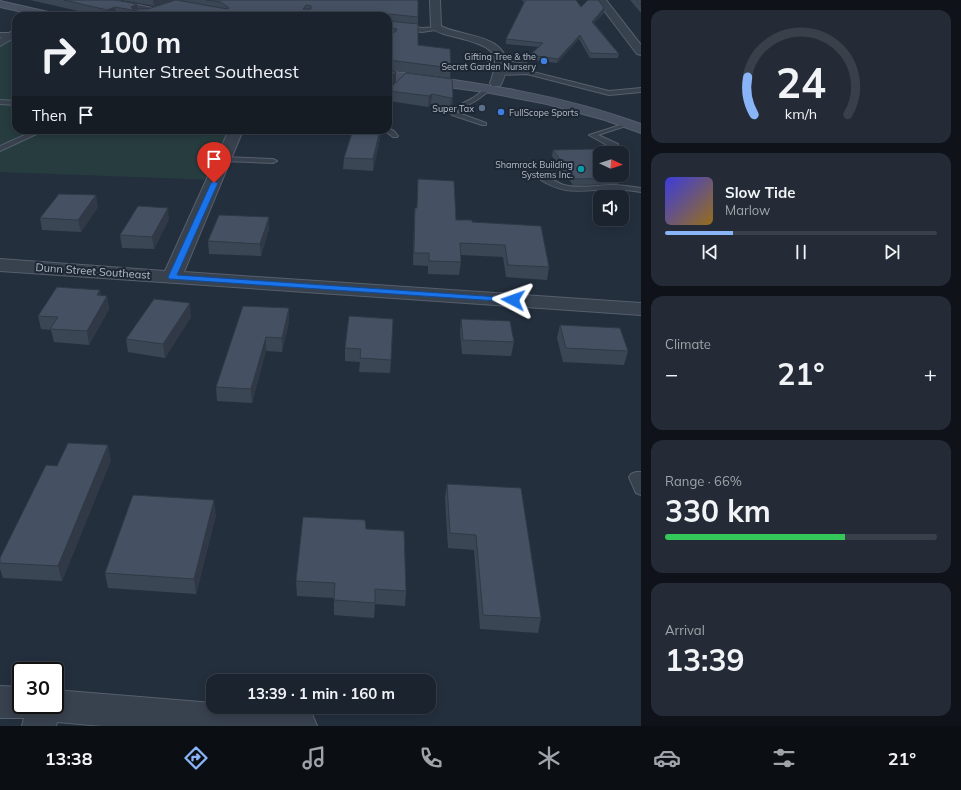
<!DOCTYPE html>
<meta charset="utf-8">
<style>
body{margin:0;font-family:Mulish,sans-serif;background:#242b36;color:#f1f3f6;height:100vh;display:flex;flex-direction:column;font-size:15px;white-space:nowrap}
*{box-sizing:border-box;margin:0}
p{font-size:13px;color:#a0a4aa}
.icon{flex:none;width:22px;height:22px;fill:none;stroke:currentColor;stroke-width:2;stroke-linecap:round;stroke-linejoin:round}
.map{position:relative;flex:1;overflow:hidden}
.panel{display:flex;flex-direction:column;gap:10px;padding:10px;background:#0f1319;width:320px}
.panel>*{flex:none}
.hud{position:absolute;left:12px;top:12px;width:380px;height:122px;border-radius:12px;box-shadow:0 2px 10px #0003,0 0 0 1px #39404a;background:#1b232e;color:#f1f3f6;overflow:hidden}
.needle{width:26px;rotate:94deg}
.fabs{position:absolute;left:593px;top:146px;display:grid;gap:8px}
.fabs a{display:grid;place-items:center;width:36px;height:36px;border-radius:8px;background:#1b232e;box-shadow:0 2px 10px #0003,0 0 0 1px #39404a;font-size:20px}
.speed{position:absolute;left:12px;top:662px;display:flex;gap:8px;font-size:20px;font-weight:700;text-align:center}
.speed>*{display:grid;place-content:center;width:52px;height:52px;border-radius:50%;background:#1b232e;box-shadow:0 2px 10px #0003,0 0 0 1px #39404a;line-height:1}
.speed .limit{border:2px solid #111;border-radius:6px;background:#fff;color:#111}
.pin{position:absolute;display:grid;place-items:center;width:34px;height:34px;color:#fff;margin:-41px -17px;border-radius:50% 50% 50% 0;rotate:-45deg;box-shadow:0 0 4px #0007}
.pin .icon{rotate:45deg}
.me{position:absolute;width:44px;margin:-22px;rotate:274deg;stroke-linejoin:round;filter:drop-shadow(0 0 3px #0008)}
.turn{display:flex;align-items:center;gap:14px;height:84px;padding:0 20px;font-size:18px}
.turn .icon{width:52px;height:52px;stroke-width:2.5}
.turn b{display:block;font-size:28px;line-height:34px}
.then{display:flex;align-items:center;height:38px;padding:0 20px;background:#0003;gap:8px;font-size:15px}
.big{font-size:30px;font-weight:700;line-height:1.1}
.panel .card{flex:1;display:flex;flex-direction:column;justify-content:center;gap:6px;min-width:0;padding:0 14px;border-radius:12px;background:#242b36}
.panel .dial{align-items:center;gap:0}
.dial svg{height:104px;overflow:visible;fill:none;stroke:#39404a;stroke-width:7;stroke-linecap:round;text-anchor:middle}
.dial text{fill:#f1f3f6;stroke:none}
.song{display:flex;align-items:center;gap:12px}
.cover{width:48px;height:48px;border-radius:6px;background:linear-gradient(135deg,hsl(240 70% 55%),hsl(40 70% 35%))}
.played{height:4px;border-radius:2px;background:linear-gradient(90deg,#8ab4f8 25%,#39404a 25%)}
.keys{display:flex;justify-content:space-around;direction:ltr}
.heat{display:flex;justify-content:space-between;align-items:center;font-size:22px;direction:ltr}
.charge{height:6px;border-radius:3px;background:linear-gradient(90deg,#34c759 66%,#39404a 0)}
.trip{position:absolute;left:206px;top:674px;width:230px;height:40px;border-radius:12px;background:#1b232e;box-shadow:0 2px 10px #0003,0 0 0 1px #39404a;font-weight:700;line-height:40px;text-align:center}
.menu{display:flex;height:64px;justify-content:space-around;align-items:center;background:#0b0e12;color:#a0a4aa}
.menu .icon{width:28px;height:28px}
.menu .on{color:#8ab4f8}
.menu b{font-size:18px;color:#f1f3f6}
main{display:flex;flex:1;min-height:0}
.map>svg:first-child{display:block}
</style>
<main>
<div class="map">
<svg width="641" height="726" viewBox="0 0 641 726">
<rect width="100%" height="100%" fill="#242f3e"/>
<path fill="#263c3f" d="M16 32V130H236L215 180 0 172V43Z"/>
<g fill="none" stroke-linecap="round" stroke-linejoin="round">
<defs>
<path id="service" d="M388 24 422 28 439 27 442 29 422 32 388 28Z
M0 33H12L15 35 12 37H0Z
M500 57 525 60 529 71 609 91 641 88V92L609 95 527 74 499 75 496 73 497 72 524 70 521 62 498 60 497 59Z
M489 86 494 87 477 100 456 112 486 123V125H482L452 115 449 111 450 110 473 98Z
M0 100 16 101V105L0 104Z
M627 123 632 124 598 135 618 144V148H612L589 135Z
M388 128 394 131 398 136 397 137H393L384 130H388Z
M36 130H45L0 151V146Z
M221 157 273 159 277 161 273 163 224 161 220 159Z
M536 173C545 172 555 183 564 185 580 189 597 185 613 185 622 185 632 187 641 188V192C632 191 622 189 613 189 580 190 566 197 536 177Z
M636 472H641V495L636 493 629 477 631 474Z"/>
<path id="minor" d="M94 0H113L153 8 179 0H194L192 2 153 14 99 3Z
M430 0H440L441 26C461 37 510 34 506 68 505 74 504 80 500 86H492L490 83C493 75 497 64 494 56 491 44 458 38 447 35 441 33 435 32 431 27Z
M596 0H606L641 45V55L637 54Z
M16 29V37L0 46V38Z
M229 130H243L184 272 641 303V315L0 271V259L165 271Z
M0 686 21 687V705H55V690L213 703V707C245 707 282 702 312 714L317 726H102L57 722 56 726H22L24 718H0Z"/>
<path id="secondary" d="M0 1 57 14 59 16H41L0 7Z
M388 71C474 82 559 94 641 124V133L605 120 547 104 485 92 388 79Z"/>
</defs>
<use href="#service" stroke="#565f6c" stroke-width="2"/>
<use href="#minor" stroke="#565f6c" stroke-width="2"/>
<use href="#secondary" stroke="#565f6c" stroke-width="2"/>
<use href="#service" fill="#38414e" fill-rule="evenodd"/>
<use href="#minor" fill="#38414e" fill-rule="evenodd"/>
<use href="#secondary" fill="#465061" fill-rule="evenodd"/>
</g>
<path fill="#3b4654" d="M30 0H115L138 9H148L188 2V0H418V45L451 68 450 78 388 70V16H100Z
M121 0H175L154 6Z
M522 0H576L581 7 604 13 594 23 619 54 618 58H590L579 39 557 63 530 60V55L539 47 506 44V39L524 3Z
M630 0H641V13Z
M388 70 396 72V82L389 88 406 73 453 97 452 107 450 108 431 104 428 107 389 101 388 104Z
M353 130H382L373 171 343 169 344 158Z
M553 150 619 178 618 184 573 185 552 156Z
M418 179 456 220 472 222 549 267 547 280 506 277 503 257 461 255V262L459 275 428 274V266L413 265 414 220 415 208H417Z
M98 207 81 232 42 230 40 218Z
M269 217V229L261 256 209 254 208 241Z
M169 219 154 249 122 248 120 235Z
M101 296H107L109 309 89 345 54 342 51 330 41 329 38 316Z
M289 308V322L282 352 266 351 252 403 217 401 216 387Z
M349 316 391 360 390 373 359 372 360 362 345 361V348Z
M191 317 165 358 128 352 126 339Z
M461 319 514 342 511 356 462 354 460 332Z
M560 325 628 351 624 365 563 362 557 338Z
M111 460 62 581 3 578 0 569V558L57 466Z
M447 484 541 618 538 633 480 629 474 550 448 548 445 498Z
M216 515 196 594 108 588 105 573Z
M366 529 406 591 405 606 375 604 374 618 334 615V598L297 596 296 581Z"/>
<path fill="#303945" d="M153 0H175L154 6Z
M137 4 138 11 132 10 131 7Z
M115 7 116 16H108L107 10Z
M604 8V13L591 26 592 22Z
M391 28 390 37H388V29Z
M580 35 579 39 557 63 558 59Z
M396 72V82L388 89V79Z
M389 91V101L388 104V96Z
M432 94 431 104 428 107 429 96Z
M453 97 452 107 450 108 451 98Z
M380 130H382L373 171V159Z
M96 195 98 207 81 232 78 220Z
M168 208 169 219 154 249 152 237Z
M269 217V229L261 256 260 244Z
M100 290 103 303 107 296 109 309 89 345 87 331 97 295Z
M190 303 191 317 165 358 163 344Z
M289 308V322L282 352V338Z
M266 337V351L252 403 251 389Z
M108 445 111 460 62 581 58 566Z
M214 500 216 515 196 594 194 579Z"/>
<path fill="#455162" stroke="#303945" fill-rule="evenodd" d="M64 0H115L137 4 131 7 133 9H148L176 0 227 9 229 8 221 2 206 0H418V17L389 14 388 16H167L115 7 107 10ZM306 5 311 6V9H303Z
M525 0H576L581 7 588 0H598L604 8 592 22 619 54 590 53 580 35 558 59 530 55 543 43 506 39 525 1Z
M637 0H641V5Z
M388 21 418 24V45L450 49 451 68 389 60 388 61V36L396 31 397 29 391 28 388 29Z
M388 70 396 72 388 79Z
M406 73 452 79 453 97 451 98 432 94 429 96 389 91 388 96V87L390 88Z
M353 130H380L373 159 344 158Z
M595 149 600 155V175H617L619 178 575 179 553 150Z
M418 179 454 181 456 220H472V222L541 226 549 267 508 265 505 245 460 243 461 262 429 261V253H414L415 208H417Z
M59 194 96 195 78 220 40 218Z
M138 206 168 208 152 237 120 235Z
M219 215 269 217 260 244 208 241Z
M57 287 100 290 97 295 107 296 87 331 50 329 58 317 38 316Z
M154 299 190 303 163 344 126 339Z
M243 306 289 308 282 338 266 337 251 389 216 387Z
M349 316 393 319 391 360 360 358 361 349 345 348Z
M461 319 510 321 514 342 463 340Z
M560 325 620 328 628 351 566 348Z
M68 443 108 445 58 566 0 563V558L46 465 57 466Z
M447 484 521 488 541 618 483 615 476 535 450 533Z
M133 495 214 500 194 579 105 573Z
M303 517 365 520 366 529 404 531 406 591 375 589V603L334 600 335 583 296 581Z"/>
<path fill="#1a73e8" stroke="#114b97" d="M214 181 218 183 177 275 513 298 517 300 513 302 169 279 168 277 211 183Z"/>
<g fill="#3f7fe0" stroke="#1d2633" stroke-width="1.5">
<circle cx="544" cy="61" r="4"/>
<circle cx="501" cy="112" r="4"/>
</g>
<circle fill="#5c6f8a" stroke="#1d2633" stroke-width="1.5" cx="482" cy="108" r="4"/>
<circle fill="#0f9aa8" stroke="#1d2633" stroke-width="1.5" cx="581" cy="169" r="4"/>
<g text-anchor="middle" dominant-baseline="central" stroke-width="4" stroke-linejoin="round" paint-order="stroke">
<g font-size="9" fill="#b4bcc9" stroke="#1d2633" text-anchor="end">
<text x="536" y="56">Gifting Tree &amp; the<tspan x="536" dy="10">Secret Garden Nursery</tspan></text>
<text x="474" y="108">Super Tax</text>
<text x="509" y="112" text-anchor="start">FullScope Sports</text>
<text x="573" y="164">Shamrock Building<tspan x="573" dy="10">Systems Inc.</tspan></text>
</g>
<g font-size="11" fill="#b4bcc9" stroke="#1d2633">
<text transform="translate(93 271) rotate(4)">Dunn Street Southeast</text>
</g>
</g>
</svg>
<div class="fabs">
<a><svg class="needle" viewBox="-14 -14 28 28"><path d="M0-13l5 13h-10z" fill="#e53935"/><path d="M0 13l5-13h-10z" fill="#a0a4aa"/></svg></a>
<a><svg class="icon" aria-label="sound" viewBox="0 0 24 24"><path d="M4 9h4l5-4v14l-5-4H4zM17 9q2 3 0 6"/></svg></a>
</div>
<div class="speed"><div class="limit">30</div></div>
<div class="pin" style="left:214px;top:183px;background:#d93025"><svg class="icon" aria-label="arrive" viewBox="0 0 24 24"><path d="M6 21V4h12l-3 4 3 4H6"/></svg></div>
<svg class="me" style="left:513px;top:300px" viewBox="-20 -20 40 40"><path d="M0-17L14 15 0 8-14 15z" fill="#1a73e8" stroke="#fff" stroke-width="4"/></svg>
<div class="trip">13:39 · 1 min · 160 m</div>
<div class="hud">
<div class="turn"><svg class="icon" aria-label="right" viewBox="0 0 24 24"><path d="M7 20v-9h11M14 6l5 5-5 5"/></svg><div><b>100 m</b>Hunter Street Southeast</div></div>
<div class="then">Then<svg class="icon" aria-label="arrive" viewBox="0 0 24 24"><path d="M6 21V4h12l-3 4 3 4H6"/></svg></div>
</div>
</div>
<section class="panel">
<div class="card dial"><svg viewBox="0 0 100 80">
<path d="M14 69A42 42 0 1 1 86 69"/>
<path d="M14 69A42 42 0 0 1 9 40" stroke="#8ab4f8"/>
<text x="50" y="56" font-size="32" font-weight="700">24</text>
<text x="50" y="72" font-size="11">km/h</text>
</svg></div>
<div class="card">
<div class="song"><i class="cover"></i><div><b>Slow Tide</b><p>Marlow</p></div></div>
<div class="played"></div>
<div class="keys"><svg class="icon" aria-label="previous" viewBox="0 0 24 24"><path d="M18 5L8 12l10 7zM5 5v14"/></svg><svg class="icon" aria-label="pause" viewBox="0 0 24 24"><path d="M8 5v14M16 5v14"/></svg><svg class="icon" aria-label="next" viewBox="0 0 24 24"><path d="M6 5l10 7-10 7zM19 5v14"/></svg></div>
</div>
<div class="card"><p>Climate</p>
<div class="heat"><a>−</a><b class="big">21°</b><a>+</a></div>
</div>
<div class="card"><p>Range · 66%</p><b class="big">330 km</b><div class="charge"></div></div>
<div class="card"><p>Arrival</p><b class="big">13:39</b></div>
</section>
</main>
<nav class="menu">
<b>13:38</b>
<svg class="icon on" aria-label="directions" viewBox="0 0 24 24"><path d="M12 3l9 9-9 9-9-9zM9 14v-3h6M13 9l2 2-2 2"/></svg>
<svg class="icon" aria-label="music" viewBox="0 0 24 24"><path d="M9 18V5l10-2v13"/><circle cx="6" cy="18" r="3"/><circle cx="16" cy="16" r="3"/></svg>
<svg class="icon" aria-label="phone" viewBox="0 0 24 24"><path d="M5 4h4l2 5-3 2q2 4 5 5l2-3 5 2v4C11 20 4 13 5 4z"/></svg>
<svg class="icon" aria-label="climate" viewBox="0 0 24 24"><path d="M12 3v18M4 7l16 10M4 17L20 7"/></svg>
<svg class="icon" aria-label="car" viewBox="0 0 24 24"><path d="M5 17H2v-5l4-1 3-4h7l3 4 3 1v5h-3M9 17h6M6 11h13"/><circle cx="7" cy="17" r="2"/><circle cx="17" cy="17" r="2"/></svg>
<svg class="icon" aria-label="filters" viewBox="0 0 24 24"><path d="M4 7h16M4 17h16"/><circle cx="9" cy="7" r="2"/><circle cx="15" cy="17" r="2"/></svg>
<b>21°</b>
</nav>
